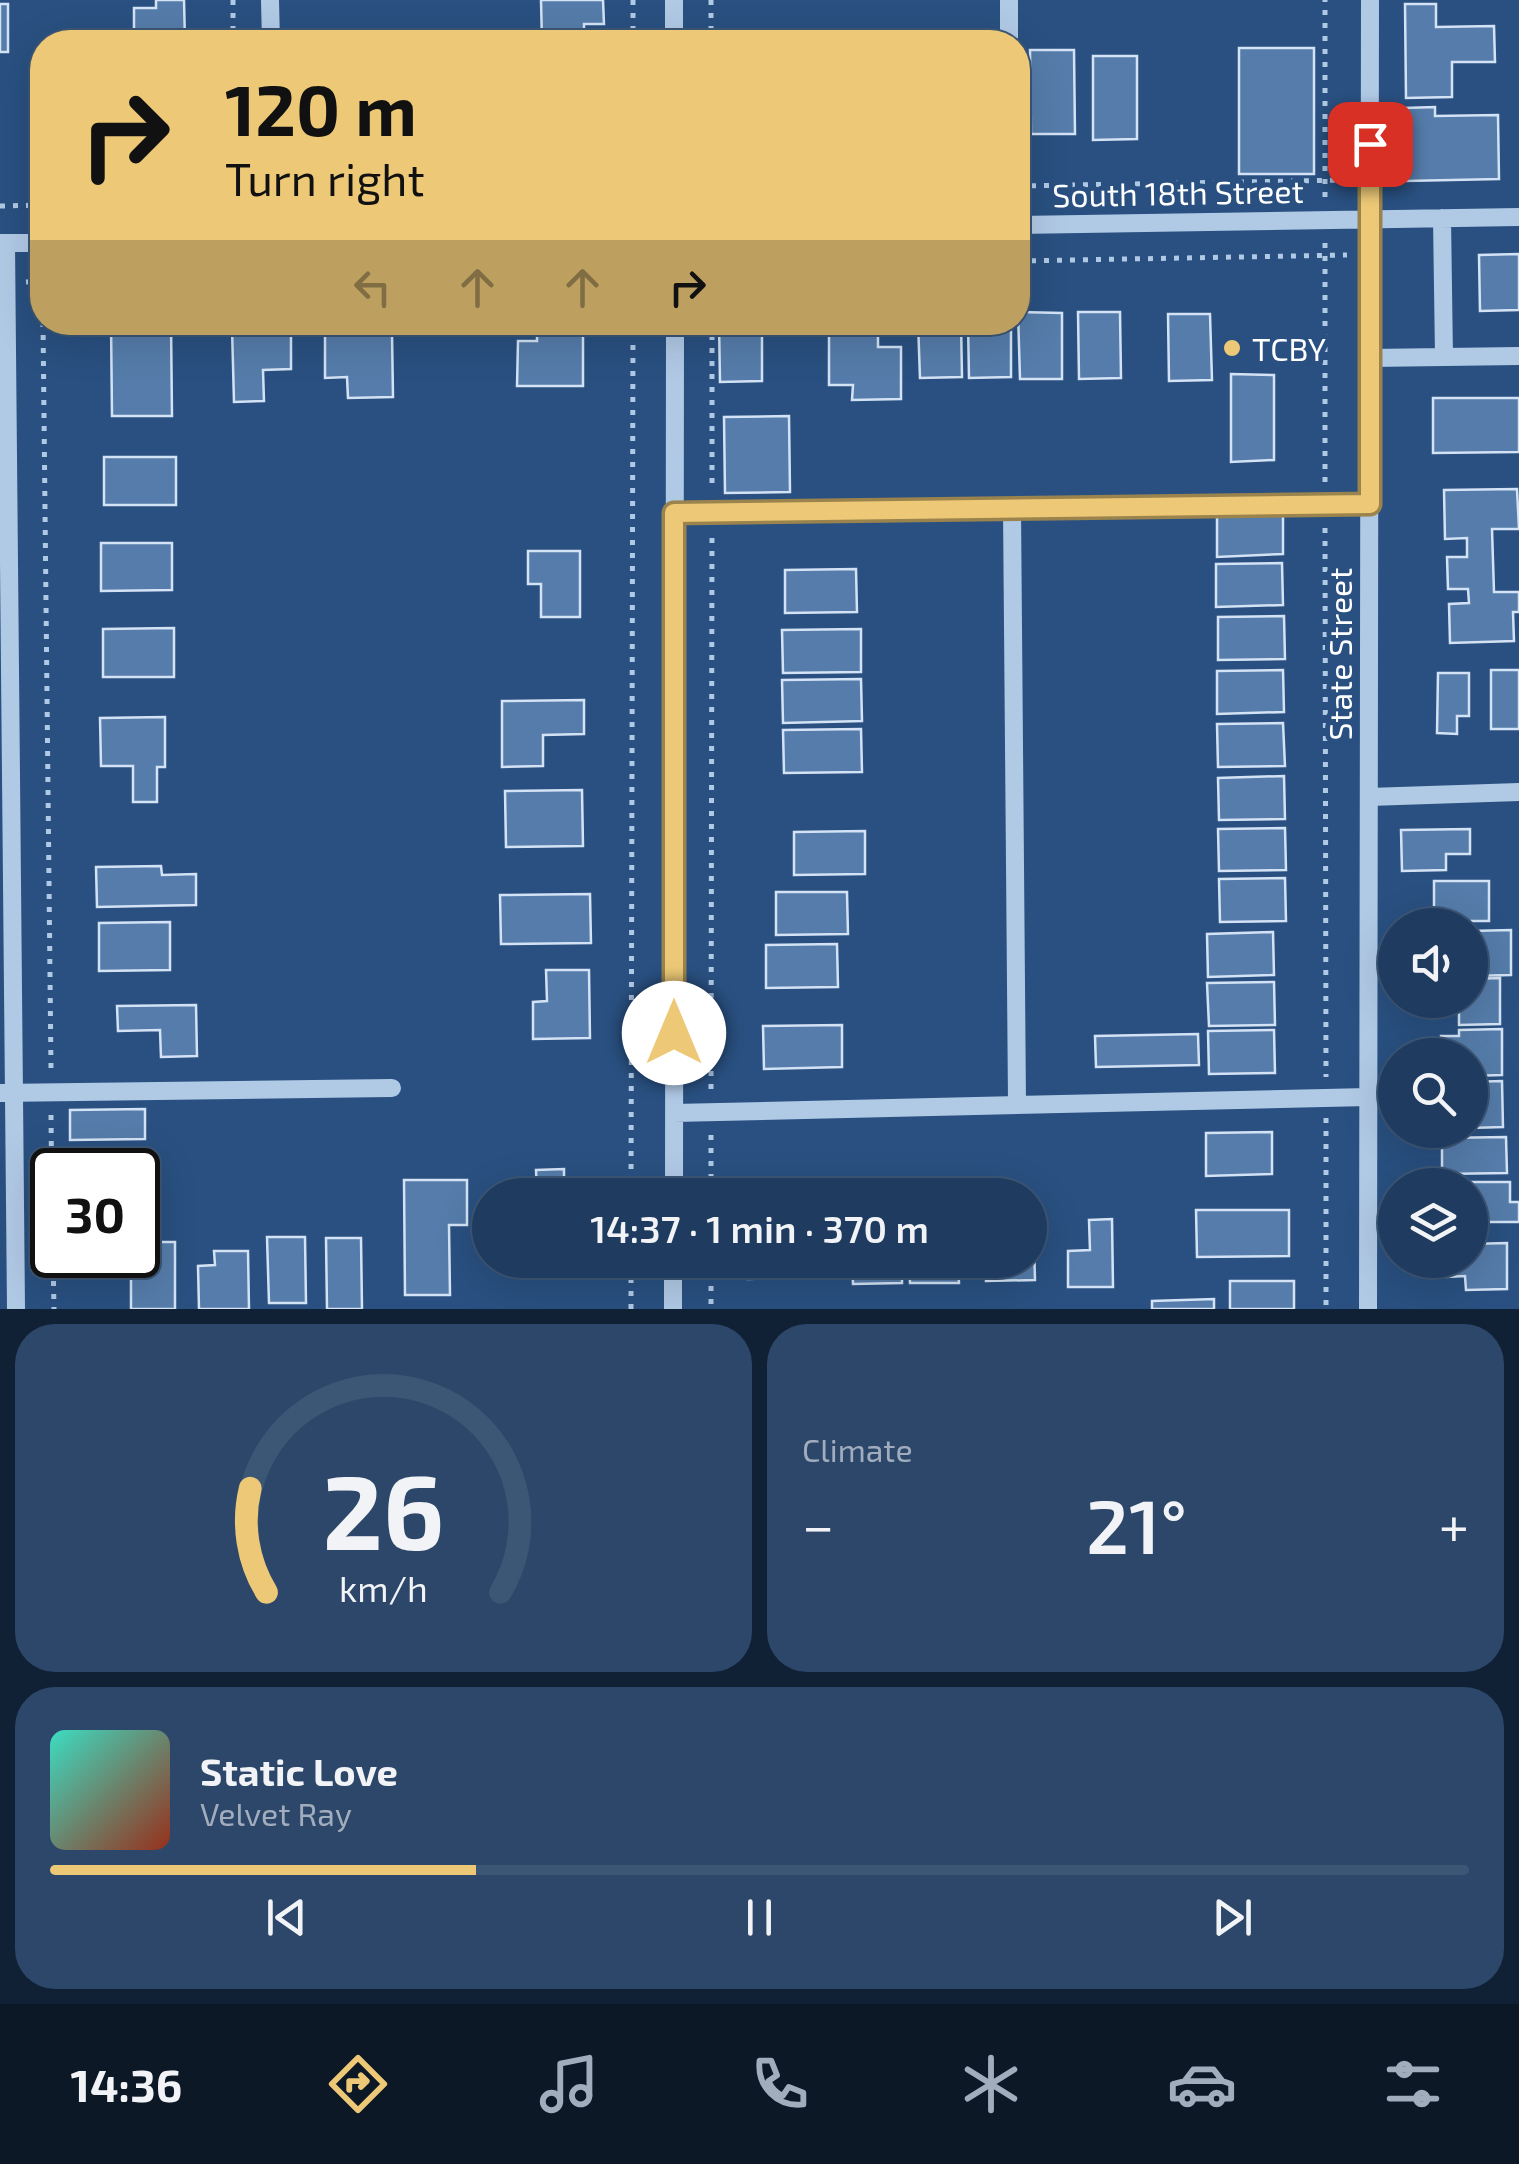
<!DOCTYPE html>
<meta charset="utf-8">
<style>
body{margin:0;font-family:"Exo 2",sans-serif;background:#2c4769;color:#f1f3f6;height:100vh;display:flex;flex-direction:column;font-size:38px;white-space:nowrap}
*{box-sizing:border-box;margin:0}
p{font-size:32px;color:#a1adbd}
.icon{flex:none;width:55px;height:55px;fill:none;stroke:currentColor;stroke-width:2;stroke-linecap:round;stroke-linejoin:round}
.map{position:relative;height:1309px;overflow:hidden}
.panel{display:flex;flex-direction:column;gap:15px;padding:15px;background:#112135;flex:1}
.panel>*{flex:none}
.top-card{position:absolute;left:30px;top:30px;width:1000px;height:305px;border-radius:40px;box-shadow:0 10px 40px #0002,0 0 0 2px #3c5675;background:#edc977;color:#111;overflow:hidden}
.fabs{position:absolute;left:1378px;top:908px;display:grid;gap:20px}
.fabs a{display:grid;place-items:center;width:110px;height:110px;border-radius:50%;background:#1f3c60;box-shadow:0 10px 40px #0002,0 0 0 2px #3c5675;font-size:50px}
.speed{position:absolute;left:30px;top:1148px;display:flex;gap:20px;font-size:50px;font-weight:700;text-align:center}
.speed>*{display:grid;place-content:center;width:130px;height:130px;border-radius:50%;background:#1f3c60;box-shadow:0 10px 40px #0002,0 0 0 2px #3c5675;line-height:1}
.speed .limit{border:5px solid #111;border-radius:15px;background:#fff;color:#111}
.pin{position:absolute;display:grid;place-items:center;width:85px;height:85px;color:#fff;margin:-42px;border-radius:20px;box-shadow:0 5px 15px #0006}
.me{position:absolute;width:110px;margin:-55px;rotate:0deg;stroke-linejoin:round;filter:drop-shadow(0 0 8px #0008)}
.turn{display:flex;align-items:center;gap:35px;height:210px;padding:0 30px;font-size:45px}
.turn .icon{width:130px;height:130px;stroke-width:2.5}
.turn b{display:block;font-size:70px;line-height:85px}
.lanes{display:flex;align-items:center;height:95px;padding:0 30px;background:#0003;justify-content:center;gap:50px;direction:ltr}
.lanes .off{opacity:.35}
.big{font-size:75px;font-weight:600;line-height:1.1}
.panel .card{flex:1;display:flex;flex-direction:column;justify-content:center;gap:15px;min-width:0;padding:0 35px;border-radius:40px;background:#2c4769}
.panel .dial{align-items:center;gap:0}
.dial svg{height:260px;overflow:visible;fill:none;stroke:#3c5675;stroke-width:7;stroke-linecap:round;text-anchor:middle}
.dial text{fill:#f1f3f6;stroke:none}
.song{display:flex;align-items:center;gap:30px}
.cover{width:120px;height:120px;border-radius:15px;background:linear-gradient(135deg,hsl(170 70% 55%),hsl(10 70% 35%))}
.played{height:10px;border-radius:5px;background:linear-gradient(90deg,#edc977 30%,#3c5675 30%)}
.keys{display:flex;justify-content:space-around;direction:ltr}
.heat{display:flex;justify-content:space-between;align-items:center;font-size:55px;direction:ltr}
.panel .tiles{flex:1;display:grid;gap:15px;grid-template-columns:1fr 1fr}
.card:last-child{grid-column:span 2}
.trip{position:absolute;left:472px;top:1178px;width:575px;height:100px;border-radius:50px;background:#1f3c60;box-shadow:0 10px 40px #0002,0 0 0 2px #3c5675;font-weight:600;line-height:100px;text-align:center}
.tab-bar{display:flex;height:160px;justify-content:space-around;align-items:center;background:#0c1826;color:#a1adbd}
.tab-bar .icon{width:70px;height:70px}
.tab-bar .current{color:#edc977}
.tab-bar b{font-size:45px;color:#f1f3f6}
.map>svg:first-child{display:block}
</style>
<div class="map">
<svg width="1519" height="1309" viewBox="0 0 1519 1309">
<rect width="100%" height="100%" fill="#295080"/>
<path fill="#557caa" stroke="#d3e3f5" stroke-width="2.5" d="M156 0H184L185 42H134V8H156Z
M541 0H603L604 24H584V42H542Z
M0 4H8V52H0Z
M1405 4H1436V27L1494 26 1495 62H1452V97L1406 98Z
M732 34H776V42H732Z
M1239 48H1314V174H1239Z
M1030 50H1074L1075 134H1031Z
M1093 56H1137V139L1093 140Z
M1435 107V116L1498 115 1499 179 1405 181 1404 108Z
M1519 254V310L1480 311 1479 255Z
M1018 312 1062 313V379H1020Z
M1078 312H1120L1121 378 1079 379Z
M1168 314H1210L1212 380 1169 381Z
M111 322H171L172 416H112Z
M537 322H583V386H517L518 341H537Z
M719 322H762V381L720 382Z
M829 322H878V347H901V399L852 400 853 385H829Z
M918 322H961L962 377 920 378Z
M968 322H1011V377L969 378Z
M291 326V369L263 370 264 401 234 402 232 328Z
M392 333 393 397 348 398 347 377 325 378V334Z
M1231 374 1274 375V460L1231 462Z
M1433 398H1519V452L1433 453Z
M789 416 790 492 725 493 724 417Z
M104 457H176V505H104Z
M1517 489 1519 529H1492L1494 592H1519V612H1513L1514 641 1450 643 1449 604 1469 603 1468 589H1448L1447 557H1467V538L1445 539 1444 490Z
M1283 512V554L1217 557V513Z
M101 543H172V590L101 591Z
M528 551H580V617H541V584H528Z
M1282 563 1283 605 1216 607V564Z
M856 569 857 612 785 613V570Z
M1284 616 1285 659 1218 660V617Z
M174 628V677H103V629Z
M861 629V672L783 673 782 630Z
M1283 670 1284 712 1217 714V671Z
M1491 670H1519V729H1491Z
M1438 673H1469V716H1457V734L1437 733Z
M861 679 862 721 783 723 782 680Z
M584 700V734L543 735V766L502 767V701Z
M165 717V767H157V802H133V766H101L100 718Z
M1283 723 1285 766 1218 767 1217 724Z
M861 729 862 772 784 773 783 730Z
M1284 776 1285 819 1219 820 1218 778Z
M582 790 583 846 506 847 505 791Z
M1285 828 1286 870 1219 871 1218 829Z
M1470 829V854H1446V870L1402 871 1401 830Z
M865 831V874L794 875V832Z
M161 866 162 875 196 874V905L97 907 96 867Z
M1285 878 1286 921 1220 922 1219 879Z
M1434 881H1489V921H1434Z
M776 892H847L848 934 776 935Z
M590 894 591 943 501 944 500 895Z
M170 922V970L99 971V923Z
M1511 930V975L1470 976V931Z
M1273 932 1274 975 1208 977 1207 934Z
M837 944 838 987 766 988V945Z
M546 970H589L590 1038 533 1039V1002L547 1001Z
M1500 978V1024L1459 1025V1011L1440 1012 1439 1000H1470V979Z
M1274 982 1275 1025 1209 1026 1207 983Z
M196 1005 197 1056 161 1057 160 1030 118 1031 117 1006Z
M842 1025V1067L764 1069 763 1026Z
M1502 1029V1075L1470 1076V1055H1441V1036H1459V1030Z
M1274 1030 1275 1073 1209 1074 1208 1031Z
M1198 1034 1199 1065 1096 1067 1095 1036Z
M1502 1081 1503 1127 1470 1128V1082Z
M145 1109V1139L70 1140V1110Z
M1272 1132V1174L1206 1176V1133Z
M1506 1137 1507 1173 1442 1174V1138Z
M68 1156H114V1170H68Z
M564 1169V1180H580V1195H537L536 1170Z
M404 1180H467V1225H449L450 1295H405Z
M1445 1182H1510V1202H1519V1222H1470V1185H1445Z
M1196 1210H1289V1256L1197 1257Z
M1112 1219 1113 1287H1068V1251L1090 1250 1089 1220Z
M267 1237H305L306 1303H269Z
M326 1238H361L362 1309H327Z
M138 1242H175V1309H131V1255H138Z
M1507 1243V1289L1466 1290 1465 1276 1447 1277 1446 1260H1470V1244Z
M1030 1244H1034L1035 1280 986 1281V1260H1030Z
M214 1251H248L249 1309H199L198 1266 215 1265Z
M537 1260H580V1266H537Z
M747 1260H785V1278L748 1279Z
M852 1260H902V1283L853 1284Z
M909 1260H958L959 1283H910Z
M1230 1281H1294V1309H1230Z
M1214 1299V1309H1152V1301Z"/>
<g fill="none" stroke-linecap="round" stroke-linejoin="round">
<path stroke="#b0c9e5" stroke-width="5" stroke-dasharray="5 8" stroke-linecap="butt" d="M233 0V42
M633 0V42
M711 0V42
M1018 186 1349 180
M1325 197V0
M42 205V222
M0 206 42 205
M1325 243V482
M1018 261 1347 255
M26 282 42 281
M43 322 51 1069
M712 322V489
M1325 528 1326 1077
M711 1089 712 535
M51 1115 52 1214
M1326 1118V1309
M711 1135V1195
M631 1195 633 322
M53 1255 54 1309
M711 1260V1309
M631 1309V1260"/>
<path stroke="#b0c9e5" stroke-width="18" d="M270 0 271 42
M674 0V42
M1009 0V42
M1442 218 1444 357
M1018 225 1519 217
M0 243H42
M6 243 16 1309
M1370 358 1519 356
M675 513 1012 508
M1369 797 1519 792
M0 1093 392 1088
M1017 1103 1012 508 1369 504
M674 1113 1368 1097
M674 1195 675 322
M673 1309V1260
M1368 1309 1370 0"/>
</g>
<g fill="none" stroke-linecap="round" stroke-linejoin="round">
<defs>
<path id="route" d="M674 1033V513L1370 504V144"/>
</defs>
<use href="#route" stroke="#9a834d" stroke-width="25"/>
<use href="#route" stroke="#edc977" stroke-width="18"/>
</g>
<circle fill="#edc977" stroke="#295080" stroke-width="4" cx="1232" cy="348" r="10"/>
<g text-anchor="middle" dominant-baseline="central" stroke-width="10" stroke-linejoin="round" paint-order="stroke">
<g font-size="32" fill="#fff" stroke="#295080">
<text transform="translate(1178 192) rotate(-1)">South 18th Street</text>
<text transform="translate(1339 654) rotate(-90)">State Street</text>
</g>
<g font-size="32" fill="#fff" stroke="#295080" text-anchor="start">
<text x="1252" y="348">TCBY</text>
</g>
</g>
</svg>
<div class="fabs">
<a><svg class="icon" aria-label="sound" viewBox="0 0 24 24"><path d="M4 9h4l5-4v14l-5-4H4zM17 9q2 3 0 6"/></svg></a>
<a><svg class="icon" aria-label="search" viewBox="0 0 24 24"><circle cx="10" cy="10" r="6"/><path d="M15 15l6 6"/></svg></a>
<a><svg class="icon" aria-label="layers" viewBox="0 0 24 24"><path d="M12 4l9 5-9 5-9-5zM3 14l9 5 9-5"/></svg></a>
</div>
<div class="speed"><div class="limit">30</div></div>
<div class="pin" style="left:1370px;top:144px;background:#d93025"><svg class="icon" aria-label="arrive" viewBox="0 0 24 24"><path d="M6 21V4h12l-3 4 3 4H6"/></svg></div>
<svg class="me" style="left:674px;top:1033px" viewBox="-20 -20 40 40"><circle r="19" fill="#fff"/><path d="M0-13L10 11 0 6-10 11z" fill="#edc977"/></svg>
<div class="trip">14:37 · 1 min · 370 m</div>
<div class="top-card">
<div class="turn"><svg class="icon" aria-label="right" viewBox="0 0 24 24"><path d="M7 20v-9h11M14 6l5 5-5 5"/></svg><div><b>120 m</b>Turn right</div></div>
<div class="lanes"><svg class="icon off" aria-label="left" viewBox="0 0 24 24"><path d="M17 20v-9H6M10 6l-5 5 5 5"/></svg><svg class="icon off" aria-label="ahead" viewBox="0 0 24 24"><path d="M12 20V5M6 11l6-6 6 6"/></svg><svg class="icon off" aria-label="ahead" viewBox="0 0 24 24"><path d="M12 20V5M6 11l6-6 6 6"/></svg><svg class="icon" aria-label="right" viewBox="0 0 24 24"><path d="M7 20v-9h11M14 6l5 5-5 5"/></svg></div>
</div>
</div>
<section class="panel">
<div class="tiles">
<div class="card dial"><svg viewBox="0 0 100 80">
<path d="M14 69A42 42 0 1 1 86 69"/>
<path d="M14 69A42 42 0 0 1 9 37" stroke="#edc977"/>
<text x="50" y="56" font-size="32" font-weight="700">26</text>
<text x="50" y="72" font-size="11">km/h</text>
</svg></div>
<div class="card"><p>Climate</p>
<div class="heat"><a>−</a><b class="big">21°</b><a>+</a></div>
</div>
<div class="card">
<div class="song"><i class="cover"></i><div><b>Static Love</b><p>Velvet Ray</p></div></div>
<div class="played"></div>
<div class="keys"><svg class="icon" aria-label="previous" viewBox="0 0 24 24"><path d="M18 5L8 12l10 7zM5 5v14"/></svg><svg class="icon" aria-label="pause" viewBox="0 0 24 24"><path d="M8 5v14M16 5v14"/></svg><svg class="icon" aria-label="next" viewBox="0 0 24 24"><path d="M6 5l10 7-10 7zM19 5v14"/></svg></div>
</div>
</div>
</section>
<nav class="tab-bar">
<b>14:36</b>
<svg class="icon current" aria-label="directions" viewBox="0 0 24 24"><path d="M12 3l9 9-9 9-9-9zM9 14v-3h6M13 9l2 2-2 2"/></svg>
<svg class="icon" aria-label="music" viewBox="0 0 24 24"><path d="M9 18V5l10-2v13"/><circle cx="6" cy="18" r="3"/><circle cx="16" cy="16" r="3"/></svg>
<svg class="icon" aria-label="phone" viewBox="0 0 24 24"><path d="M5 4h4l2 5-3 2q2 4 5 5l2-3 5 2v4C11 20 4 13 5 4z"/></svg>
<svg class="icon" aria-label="climate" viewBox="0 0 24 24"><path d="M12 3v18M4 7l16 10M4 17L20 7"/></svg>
<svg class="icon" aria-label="car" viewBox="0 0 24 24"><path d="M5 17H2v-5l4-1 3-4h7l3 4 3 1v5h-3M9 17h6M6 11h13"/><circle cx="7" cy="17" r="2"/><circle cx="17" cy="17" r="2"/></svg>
<svg class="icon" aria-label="filters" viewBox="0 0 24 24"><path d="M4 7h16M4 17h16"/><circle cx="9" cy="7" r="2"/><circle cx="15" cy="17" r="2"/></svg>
</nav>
